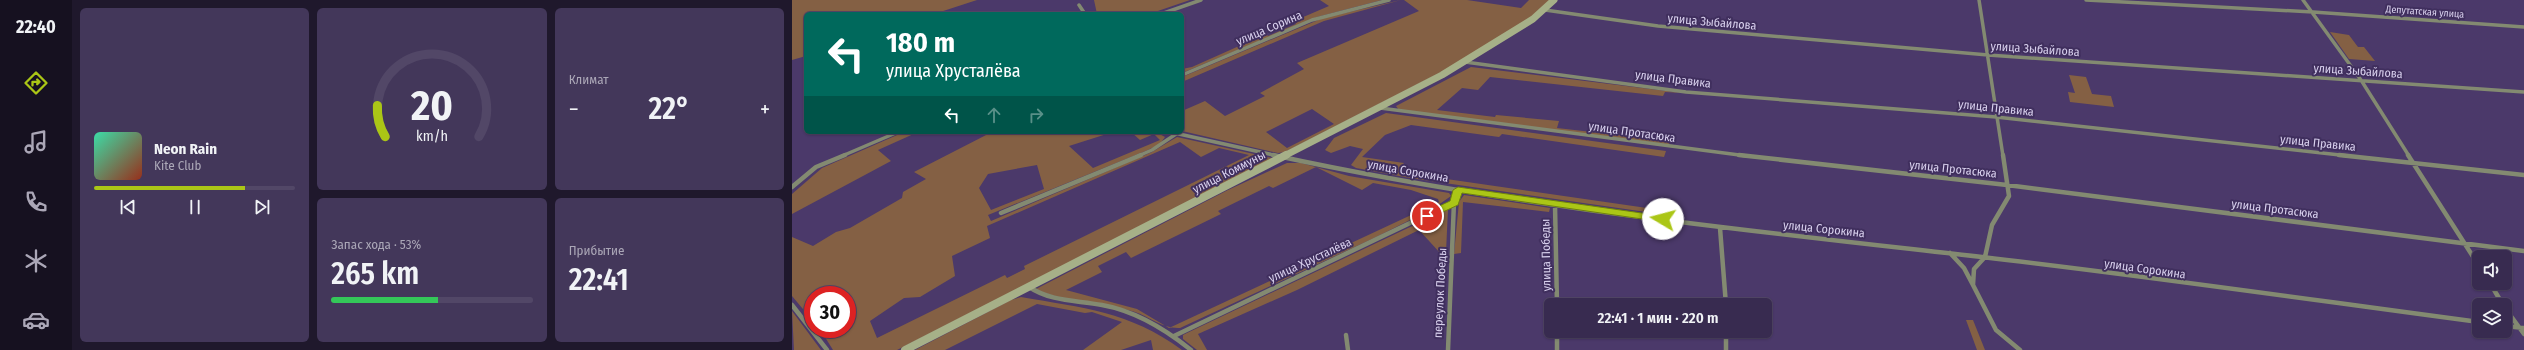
<!DOCTYPE html>
<html lang="ru">
<meta charset="utf-8">
<style>
body{margin:0;font-family:"Fira Sans Condensed",sans-serif;background:#43375a;color:#f1f3f6;height:100vh;display:flex;flex-direction:column;font-size:15px;white-space:nowrap}
*{box-sizing:border-box;margin:0}
p{font-size:13px;color:#aba7b7}
.icon{flex:none;width:22px;height:22px;fill:none;stroke:currentColor;stroke-width:2;stroke-linecap:round;stroke-linejoin:round}
.map{position:relative;flex:1;overflow:hidden}
.drawer{display:flex;flex-direction:column;gap:8px;padding:8px;background:#1f182c;width:720px}
.drawer>*{flex:none}
.guide{position:absolute;left:12px;top:12px;width:380px;height:122px;border-radius:6px;box-shadow:0 1px 3px #0004,0 0 0 1px #524767;background:#00695c;color:#fff;overflow:hidden}
.controls{position:absolute;left:1680px;top:250px;display:grid;gap:8px}
.controls a{display:grid;place-items:center;width:40px;height:40px;border-radius:6px;background:#382b50;box-shadow:0 1px 3px #0004,0 0 0 1px #524767;font-size:20px}
.speed{position:absolute;left:12px;top:286px;display:flex;gap:8px;font-size:20px;font-weight:700;text-align:center}
.speed>*{display:grid;place-content:center;width:52px;height:52px;border-radius:50%;background:#382b50;box-shadow:0 1px 3px #0004,0 0 0 1px #524767;line-height:1}
.speed .limit{border:6px solid #d22;background:#fff;color:#111}
.pin{position:absolute;display:grid;place-items:center;width:34px;height:34px;color:#fff;margin:-17px;border:2px solid #fff;border-radius:50%;box-shadow:0 1px 4px #0007}
.me{position:absolute;width:44px;margin:-22px;rotate:278deg;stroke-linejoin:round;filter:drop-shadow(0 0 3px #0008)}
.turn{display:flex;align-items:center;gap:14px;height:84px;padding:0 16px;font-size:18px}
.turn .icon{width:52px;height:52px;stroke-width:2.5}
.turn b{display:block;font-size:28px;line-height:34px}
.lanes{display:flex;align-items:center;height:38px;padding:0 16px;background:#0003;justify-content:center;gap:20px;direction:ltr}
.lanes .off{opacity:.35}
.big{font-size:30px;font-weight:600;line-height:1.1}
.drawer .card{flex:1;display:flex;flex-direction:column;justify-content:center;gap:6px;min-width:0;padding:0 14px;border-radius:6px;background:#43375a}
.drawer .dial{align-items:center;gap:0}
.dial svg{height:104px;overflow:visible;fill:none;stroke:#524767;stroke-width:7;stroke-linecap:round;text-anchor:middle}
.dial text{fill:#f1f3f6;stroke:none}
.song{display:flex;align-items:center;gap:12px}
.cover{width:48px;height:48px;border-radius:6px;background:linear-gradient(135deg,hsl(160 70% 55%),hsl(10 70% 35%))}
.played{height:4px;border-radius:2px;background:linear-gradient(90deg,#abc616 75%,#524767 75%)}
.keys{display:flex;justify-content:space-around;direction:ltr}
.heat{display:flex;justify-content:space-between;align-items:center;font-size:22px;direction:ltr}
.charge{height:6px;border-radius:3px;background:linear-gradient(90deg,#34c759 53%,#524767 0)}
.drawer .tiles{flex:1;display:grid;gap:8px;grid-template-columns:repeat(3,1fr)}
.card:first-child{grid-row:span 2}
.trip{position:absolute;left:752px;top:298px;width:228px;height:40px;border-radius:6px;background:#382b50;box-shadow:0 1px 3px #0004,0 0 0 1px #524767;font-weight:600;line-height:40px;text-align:center}
main{display:flex;flex:1;min-height:0}
.tabs{display:flex;flex-direction:column;width:72px;justify-content:space-around;align-items:center;background:#161120;color:#aba7b7}
.tabs .icon{width:28px;height:28px}
.tabs .active{color:#abc616}
.tabs b{font-size:18px;color:#f1f3f6}
.map>svg:first-child{display:block}
</style>
<main>
<nav class="tabs">
<b>22:40</b>
<svg class="icon active" aria-label="directions" viewBox="0 0 24 24"><path d="M12 3l9 9-9 9-9-9zM9 14v-3h6M13 9l2 2-2 2"/></svg>
<svg class="icon" aria-label="music" viewBox="0 0 24 24"><path d="M9 18V5l10-2v13"/><circle cx="6" cy="18" r="3"/><circle cx="16" cy="16" r="3"/></svg>
<svg class="icon" aria-label="phone" viewBox="0 0 24 24"><path d="M5 4h4l2 5-3 2q2 4 5 5l2-3 5 2v4C11 20 4 13 5 4z"/></svg>
<svg class="icon" aria-label="climate" viewBox="0 0 24 24"><path d="M12 3v18M4 7l16 10M4 17L20 7"/></svg>
<svg class="icon" aria-label="car" viewBox="0 0 24 24"><path d="M5 17H2v-5l4-1 3-4h7l3 4 3 1v5h-3M9 17h6M6 11h13"/><circle cx="7" cy="17" r="2"/><circle cx="17" cy="17" r="2"/></svg>
</nav>
<section class="drawer">
<div class="tiles">
<div class="card">
<div class="song"><i class="cover"></i><div><b>Neon Rain</b><p>Kite Club</p></div></div>
<div class="played"></div>
<div class="keys"><svg class="icon" aria-label="previous" viewBox="0 0 24 24"><path d="M18 5L8 12l10 7zM5 5v14"/></svg><svg class="icon" aria-label="pause" viewBox="0 0 24 24"><path d="M8 5v14M16 5v14"/></svg><svg class="icon" aria-label="next" viewBox="0 0 24 24"><path d="M6 5l10 7-10 7zM19 5v14"/></svg></div>
</div>
<div class="card dial"><svg viewBox="0 0 100 80">
<path d="M14 69A42 42 0 1 1 86 69"/>
<path d="M14 69A42 42 0 0 1 8 45" stroke="#abc616"/>
<text x="50" y="56" font-size="32" font-weight="700">20</text>
<text x="50" y="72" font-size="11">km/h</text>
</svg></div>
<div class="card"><p>Климат</p>
<div class="heat"><a>−</a><b class="big">22°</b><a>+</a></div>
</div>
<div class="card"><p>Запас хода · 53%</p><b class="big">265 km</b><div class="charge"></div></div>
<div class="card"><p>Прибытие</p><b class="big">22:41</b></div>
</div>
</section>
<div class="map">
<svg width="1732" height="350" viewBox="0 0 1732 350">
<rect width="100%" height="100%" fill="#4b396a"/>
<path fill="#846044" fill-rule="evenodd" d="M0 0H185L142 14H14V56L0 60Z
M302 0H398L357 14H305Z
M528 0H590L525 17 390 73V69L400 67 474 34 476 36 504 24 502 21 537 6Z
M609 0 532 21 390 82V77L531 18Z
M612 0H675L729 8 737 0H759L747 12 671 61 493 152 486 153 390 131V111L413 101 433 116 473 96 468 93 512 69 505 63 627 11ZM520 109 542 124 495 148 474 132Z
M1538 32 1557 35 1566 47H1572L1583 61 1557 59Z
M679 67 891 93 873 92 871 96 698 77 686 90 670 88 645 110 703 117 704 115 767 121 765 128 878 141 877 145 607 110 604 106Z
M1277 75 1294 77 1300 94 1319 96 1322 107 1278 102 1276 92 1283 93Z
M594 113 874 151 872 157 710 134 707 137 619 125 593 135 570 157 612 163 606 172 855 208 854 212 618 178 564 168 559 165 571 149 558 146 539 153 533 150 542 138Z
M112 132H126L86 150 99 161 0 214V194L30 168Z
M200 132H321L277 146 301 168 368 140 362 134 348 140 339 132H364L373 137 368 144 356 150 196 215 199 221 360 152 385 137 480 158 471 165 105 350H41L28 329H55V295H21V321L0 296V237L21 246 44 232 58 228 110 198 111 192 134 179 122 172ZM388 142 409 157 427 148 457 155 232 266 233 269 215 278 213 275 85 338 78 321 112 298 128 297 163 276 160 256 198 238 195 226ZM245 165 252 189 199 210 187 188 196 174Z
M495 163H509L557 176 657 193 659 196 642 208 582 238 388 328C371 329 358 317 343 312 312 302 272 303 244 289L436 190ZM524 167 570 190 581 183 619 190 646 199 647 202 377 328 345 309 274 290 310 272 306 266 334 252 339 258 429 214 426 211 477 186 481 188Z
M672 195 758 208 757 212 671 202 669 253 662 254 667 202Z
M656 209 653 274 646 275 649 254 627 230 505 290 406 334 415 350H405L391 339V335L395 333Z
M229 297C291 308 337 311 390 350H361L359 340 329 350H291L330 322 300 312 293 313 245 304 153 350H123L219 300Z
M0 311 29 350H2Z
M1174 320H1181L1193 350H1185Z"/>
<g fill="none" stroke-linecap="round" stroke-linejoin="round">
<path stroke="#838a71" stroke-width="3.5" d="M1187 0 1211 156
M1294 0 1521 12 1732 27
M1511 0 1569 80 1617 156
M287 5 293 14
M753 10 866 26 1196 55 1732 92
M369 14 409 0
M673 62 894 92 1204 117 1557 156
M390 75 520 20 597 0
M588 108 955 156
M378 132 486 156
M50 156 106 132
M346 156 360 150 384 134"/>
<path stroke="#838a71" stroke-width="4.5" d="M481 155C715 206 952 230 1190 257 1356 276 1521 300 1687 322
M947 155 1215 185 1732 251
M1211 155 1217 196 1200 225 1193 257 1182 269 1181 285 1204 330 1228 350
M1547 155 1732 175
M1616 155 1687 266
M0 187 24 167 53 155
M763 205 765 305
M209 213 349 155
M928 228 934 305
M1158 253 1172 268 1181 285
M1698 283 1711 305
M237 287C260 302 284 300 310 305 344 311 373 329 399 350
M0 305 35 350
M1713 308 1732 334
M1713 326 1732 328
M765 331V350
M934 331V350
M554 335 556 350
M382 336 662 202
M656 350 662 202 666 190"/>
<path stroke="#a6b088" stroke-width="7" d="M492 156 650 75 741 19 762 0"/>
<path stroke="#a6b088" stroke-width="8" d="M113 350 494 155"/>
</g>
<path fill="#abc616" stroke="#6f810e" d="M666 187 871 216 876 219 871 222 670 193 666 205 638 218H632V213L658 201 661 190Z"/>
<g text-anchor="middle" dominant-baseline="central" stroke-width="4" stroke-linejoin="round" paint-order="stroke">
<g font-size="10" fill="#d9d1ee" stroke="#402f5e">
<text transform="translate(1633 12) rotate(4)">Депутатская улица</text>
</g>
<g font-size="12" fill="#d9d1ee" stroke="#402f5e">
<text transform="translate(920 22) rotate(5)">улица Зыбайлова</text>
<text transform="translate(477 28) rotate(-23)">улица Сорина</text>
<text transform="translate(1243 49) rotate(4)">улица Зыбайлова</text>
<text transform="translate(1566 71) rotate(4)">улица Зыбайлова</text>
<text transform="translate(881 79) rotate(7)">улица Правика</text>
<text transform="translate(1204 108) rotate(6)">улица Правика</text>
<text transform="translate(840 132) rotate(8)">улица Протасюка</text>
<text transform="translate(1526 143) rotate(6)">улица Правика</text>
<text transform="translate(1161 169) rotate(6)">улица Протасюка</text>
<text transform="translate(616 171) rotate(10)">улица Сорокина</text>
<text transform="translate(437 172) rotate(-27)">улица Коммуны</text>
<text transform="translate(1483 209) rotate(7)">улица Протасюка</text>
<text transform="translate(1032 229) rotate(6)">улица Сорокина</text>
<text transform="translate(754 255) rotate(-91)">улица Победы</text>
<text transform="translate(518 260) rotate(-25)">улица Хрусталёва</text>
<text transform="translate(1353 269) rotate(8)">улица Сорокина</text>
<text transform="translate(648 293) rotate(-87)">переулок Победы</text>
</g>
</g>
</svg>
<div class="controls">
<a><svg class="icon" aria-label="sound" viewBox="0 0 24 24"><path d="M4 9h4l5-4v14l-5-4H4zM17 9q2 3 0 6"/></svg></a>
<a><svg class="icon" aria-label="layers" viewBox="0 0 24 24"><path d="M12 4l9 5-9 5-9-5zM3 14l9 5 9-5"/></svg></a>
</div>
<div class="speed"><div class="limit">30</div></div>
<div class="pin" style="left:635px;top:216px;background:#d93025"><svg class="icon" aria-label="arrive" viewBox="0 0 24 24"><path d="M6 21V4h12l-3 4 3 4H6"/></svg></div>
<svg class="me" style="left:871px;top:219px" viewBox="-20 -20 40 40"><circle r="19" fill="#fff"/><path d="M0-13L10 11 0 6-10 11z" fill="#abc616"/></svg>
<div class="trip">22:41 · 1 мин · 220 m</div>
<div class="guide">
<div class="turn"><svg class="icon" aria-label="left" viewBox="0 0 24 24"><path d="M17 20v-9H6M10 6l-5 5 5 5"/></svg><div><b>180 m</b>улица Хрусталёва</div></div>
<div class="lanes"><svg class="icon" aria-label="left" viewBox="0 0 24 24"><path d="M17 20v-9H6M10 6l-5 5 5 5"/></svg><svg class="icon off" aria-label="ahead" viewBox="0 0 24 24"><path d="M12 20V5M6 11l6-6 6 6"/></svg><svg class="icon off" aria-label="right" viewBox="0 0 24 24"><path d="M7 20v-9h11M14 6l5 5-5 5"/></svg></div>
</div>
</div>
</main>
